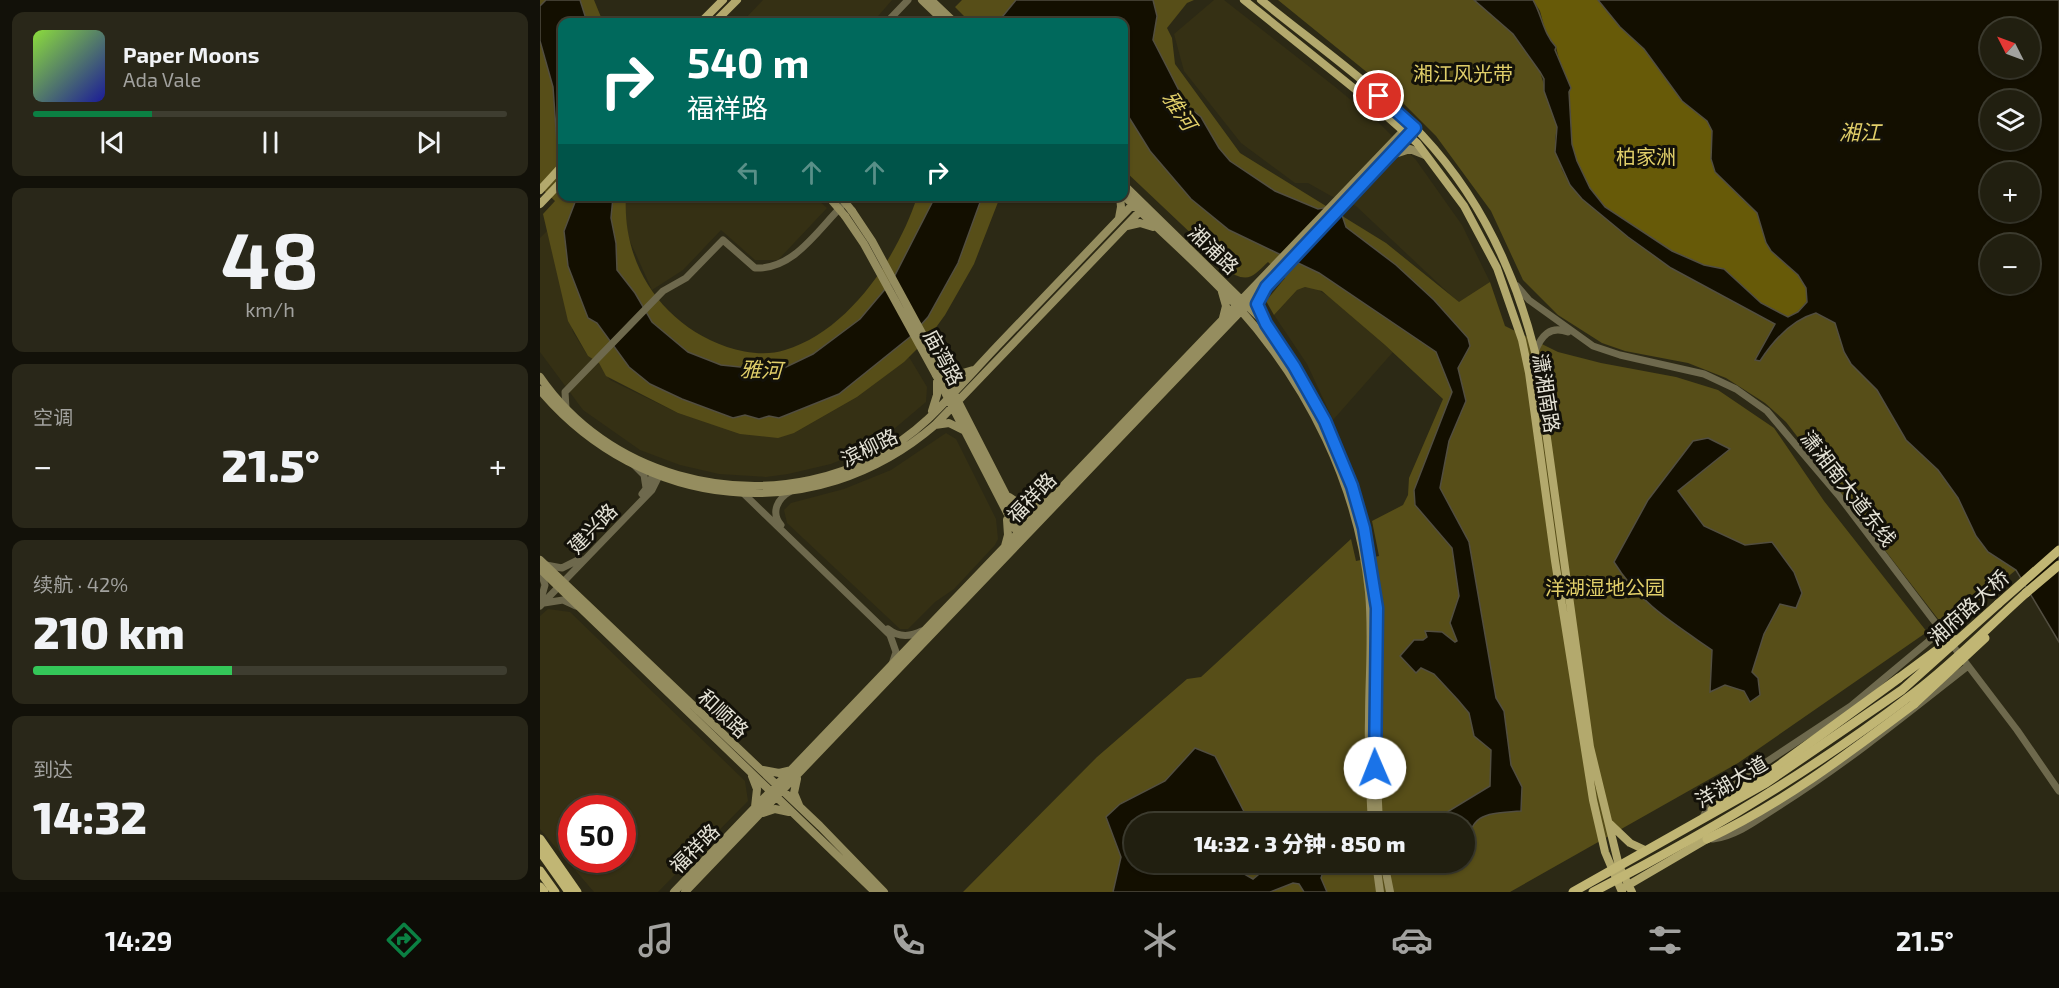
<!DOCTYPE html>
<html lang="zh">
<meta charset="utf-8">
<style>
body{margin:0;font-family:"Exo 2","Noto Sans SC",sans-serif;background:#292719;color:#f1f3f6;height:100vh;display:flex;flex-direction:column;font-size:22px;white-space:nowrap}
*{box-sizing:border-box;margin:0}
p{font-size:20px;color:#a2a29f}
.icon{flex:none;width:33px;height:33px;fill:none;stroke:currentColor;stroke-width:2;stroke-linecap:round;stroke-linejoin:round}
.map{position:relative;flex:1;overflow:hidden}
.details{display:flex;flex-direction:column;gap:12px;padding:12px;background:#121109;width:540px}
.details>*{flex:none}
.top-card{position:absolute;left:18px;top:18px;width:570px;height:183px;border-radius:12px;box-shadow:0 2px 4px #0004,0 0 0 2px #3e3d30;background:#00695c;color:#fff;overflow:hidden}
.needle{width:39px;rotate:312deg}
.fabs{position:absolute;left:1440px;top:18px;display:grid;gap:12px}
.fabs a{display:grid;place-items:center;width:60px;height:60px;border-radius:50%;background:#211f10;box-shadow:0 2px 4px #0004,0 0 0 2px #3e3d30;font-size:30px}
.speed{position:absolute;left:18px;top:795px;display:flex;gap:12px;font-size:30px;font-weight:700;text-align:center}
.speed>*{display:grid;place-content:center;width:78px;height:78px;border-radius:50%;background:#211f10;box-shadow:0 2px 4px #0004,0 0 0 2px #3e3d30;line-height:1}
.speed .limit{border:9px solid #d22;background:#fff;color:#111}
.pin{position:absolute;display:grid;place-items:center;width:51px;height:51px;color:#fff;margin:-26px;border:3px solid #fff;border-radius:50%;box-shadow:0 2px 6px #0007}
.me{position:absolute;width:66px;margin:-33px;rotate:359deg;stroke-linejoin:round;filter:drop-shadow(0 0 4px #0008)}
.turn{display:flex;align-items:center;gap:21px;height:126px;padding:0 30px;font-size:27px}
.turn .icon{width:78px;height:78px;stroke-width:2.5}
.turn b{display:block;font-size:42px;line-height:51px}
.lanes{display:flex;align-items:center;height:57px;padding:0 30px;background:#0003;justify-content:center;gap:30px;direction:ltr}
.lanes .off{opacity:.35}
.big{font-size:45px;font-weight:800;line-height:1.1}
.details .tile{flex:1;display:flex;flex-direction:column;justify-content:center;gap:9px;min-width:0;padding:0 21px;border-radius:12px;background:#292719}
.details .dial{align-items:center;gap:0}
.dial b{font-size:78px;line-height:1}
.song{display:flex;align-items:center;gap:18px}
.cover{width:72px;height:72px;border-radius:9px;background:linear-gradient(135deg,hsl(90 70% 55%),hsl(240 70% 35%))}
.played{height:6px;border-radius:3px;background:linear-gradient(90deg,#0b8043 25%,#3e3d30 25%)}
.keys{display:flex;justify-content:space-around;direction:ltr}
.heat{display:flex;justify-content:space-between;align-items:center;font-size:33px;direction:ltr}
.charge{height:9px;border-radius:4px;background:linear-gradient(90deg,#34c759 42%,#3e3d30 0)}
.trip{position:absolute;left:584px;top:813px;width:351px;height:60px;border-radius:30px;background:#211f10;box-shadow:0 2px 4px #0004,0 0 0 2px #3e3d30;font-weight:800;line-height:60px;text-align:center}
.dock{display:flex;height:96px;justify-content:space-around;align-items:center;background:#0d0c06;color:#a2a29f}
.dock .icon{width:42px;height:42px}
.dock .current{color:#0b8043}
.dock b{font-size:27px;color:#f1f3f6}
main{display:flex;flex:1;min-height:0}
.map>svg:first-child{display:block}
</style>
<main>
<section class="details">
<div class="tile">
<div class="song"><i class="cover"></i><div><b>Paper Moons</b><p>Ada Vale</p></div></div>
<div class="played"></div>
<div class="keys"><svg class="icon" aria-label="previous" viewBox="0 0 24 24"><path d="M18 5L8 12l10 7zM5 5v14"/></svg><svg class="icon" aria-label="pause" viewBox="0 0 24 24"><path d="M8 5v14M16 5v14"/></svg><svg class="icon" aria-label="next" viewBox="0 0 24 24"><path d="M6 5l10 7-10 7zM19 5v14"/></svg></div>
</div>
<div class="tile dial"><b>48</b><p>km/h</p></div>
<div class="tile"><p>空调</p>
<div class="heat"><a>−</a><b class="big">21.5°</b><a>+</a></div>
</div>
<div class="tile"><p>续航 · 42%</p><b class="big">210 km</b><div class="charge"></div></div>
<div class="tile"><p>到达</p><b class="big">14:32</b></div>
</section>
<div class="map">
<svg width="1519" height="892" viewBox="0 0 1519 892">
<rect width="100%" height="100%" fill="#2c2915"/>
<path fill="#353014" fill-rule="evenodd" d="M223 0H352L333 22H202Z
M674 0H684L794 86 840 124 876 160 922 225 950 282 947 286 919 303 816 206 791 196 768 183H755L701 143 644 71 634 34Z
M86 197H275L287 208 238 260H215L181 230 143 270 112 290 89 239 85 215Z
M7 231 33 332 48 356 59 363 70 380 138 413 175 425 254 433 317 397 369 357 387 387 386 402 354 429 318 453 291 464 248 474 226 477 179 474 140 465 100 450 43 410 0 352V238Z
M765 287 775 288 791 298 853 352 793 420 767 364 734 315 757 290Z
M406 433 416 439 456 519 458 539 455 545 414 589 395 602 368 629H360L247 523 244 510 251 503 304 489 351 470Z
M8 609 30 612 205 781 208 801 118 892H54L0 829V616ZM82 808V860H32V808Z"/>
<path fill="#574e18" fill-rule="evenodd" d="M0 0H54L63 22H22V196L86 197C82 265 123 325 187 347 205 353 227 356 245 350 309 331 358 256 377 197H460L434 264 405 315 389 337 364 362 317 397 254 433 238 438 200 434 138 413 66 376 59 363 48 356 28 321 3 214 15 201 0 187Z
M422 0H654L647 3 627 28 632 38 635 64 700 153 846 243 919 302 950 282 965 326 1018 352 1061 363 1136 377 1178 390 1234 428 1284 501 1387 632 1198 763 970 892H423L557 757 647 679 661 677 811 539 816 561 839 556 832 521 863 505 868 495 869 478 903 399 845 345 782 291 765 287 757 290 734 315 726 301 745 278 728 262C716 273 711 282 695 275L584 170V22H430L415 7ZM594 824H924V862H594Z
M738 0H934L973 34 1000 72 1017 127 1015 139 1022 170 1030 185 1042 199 1088 237 1131 268 1235 324 1215 359 1220 361C1233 341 1251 320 1275 313L1295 323 1304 352 1311 364 1337 390 1366 440 1398 470 1418 498 1436 536 1448 552 1476 570 1405 628 1246 422 1225 403 1186 378 1148 363 1085 351 1062 343 1018 315 983 280 951 211 896 136 855 95Z"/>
<path fill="#675a08" d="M993 0H1058L1080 27 1104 49 1142 101 1167 121 1172 131 1171 159 1175 172 1217 213 1231 251 1258 275 1266 288 1267 301 1258 312 1248 317 1221 303 1184 269 1164 265 1132 251 1065 207 1050 188 1037 161 1032 144 1029 92 1031 88 1021 67 1016 47 1006 33 1000 11Z"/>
<path fill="#130f00" stroke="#524e40" stroke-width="1.5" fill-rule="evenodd" d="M6 0H40L47 22H22V168L18 158 13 87 0 41V6Z
M476 0H613L617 16 613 40 647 106 661 117 679 148 690 161 735 191 778 209 789 207 801 212 806 227 856 265 894 300 928 338 930 346 918 368 926 401 909 441 900 488 929 542 956 698 964 711 971 765 982 787 981 811C948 814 930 811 927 849H924V824L889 823 950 786 951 750 934 736 929 713 918 700 894 674 881 668 876 673 860 656 874 640H883L887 637 885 631 902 632 915 642 917 641 910 623 919 596 912 548 875 505 874 490 912 392 896 352 779 273 689 230 651 199 610 151 585 111 584 22H458Z
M934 0H993C1002 15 1003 33 1016 47L1015 50 1031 88 1029 92 1032 144 1037 161 1050 188 1065 207 1132 251 1164 265 1184 269 1221 303 1248 317 1258 312 1267 302 1266 288 1258 275 1231 251 1226 243 1217 213 1175 172 1171 159 1172 131 1167 121 1142 101 1104 49 1080 27 1058 0H1519V642L1476 570 1448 552 1436 536 1418 498 1398 470 1366 440 1337 390 1311 364 1304 352 1295 323 1276 313C1251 320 1233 341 1220 361L1215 360 1235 324 1131 268 1088 237 1042 199 1030 185 1015 152 1017 127 1004 91V79L1000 72 973 34ZM1450 28H1490V68H1450ZM1450 100H1490V140H1450ZM1450 172H1490V212H1450ZM1450 244H1490V284H1450Z
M37 197H73L71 218 76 243 77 270 95 293 112 322 148 352 181 365 210 368H244L273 354 320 319 352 281 395 197H442L418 263 388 317 370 337 299 394 239 418 229 416 219 419 205 415 193 418 142 399 110 384 89 367 57 323 48 318 28 266 24 231Z
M1168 438 1190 449 1138 491 1164 526 1205 545 1232 542 1254 572 1262 593 1256 608 1240 604 1224 634 1212 672 1218 678 1220 695 1210 702 1204 691 1185 685 1170 692 1172 650C1133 623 1099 603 1074 562L1108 500 1153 441Z
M655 748 675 756 710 823 594 824V862L695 863 704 874 713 879 718 875 717 871 705 867 703 863H786L781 878 787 892H764L759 884 753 883 730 892H573L581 857 566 817 580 804 625 781Z"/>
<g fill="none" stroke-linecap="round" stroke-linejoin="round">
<path stroke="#6e694d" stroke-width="7" d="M347 22 368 0
M977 286 989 300 1053 346 1080 355 1164 374 1196 389 1227 411 1299 496 1477 730 1519 791
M995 352C1001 336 1010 325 1028 332
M26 408 25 392 123 291 146 278 183 240 215 268C253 270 277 231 301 207
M94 465 104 475 106 488
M203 493 350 635 356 652 352 664
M102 494 109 485 115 468
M241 525C230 512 238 498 251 491
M6 565 22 568 40 559
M0 570 5 585 1 599
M4 603 23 600 36 606
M0 606 112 490 122 470
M348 629C359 638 370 637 382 631
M1164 815 1172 798 1311 706 1401 631
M1173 839C1198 836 1221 817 1242 804 1308 762 1367 714 1428 666"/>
<path stroke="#958d5f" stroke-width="8" d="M382 0 405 22
M391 0 414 22
M852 155 870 149 885 155
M584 185 726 324 754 366 794 439 824 528 836 598 838 644 835 738 839 824
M288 196 305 216
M300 196 312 211
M584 196C622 233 663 268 698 307 769 386 818 485 829 592 833 635 829 676 829 719 828 754 830 789 832 824
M579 218 581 207 580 196
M587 226 600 223 613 227
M682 292 686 306 683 318
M402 370 485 532
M402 370 416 375 433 370
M396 375 479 536
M0 377C33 425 82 459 138 475 226 500 320 482 388 419 414 394 438 366 463 340 508 293 553 246 598 199
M0 390C102 511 274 529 395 425L605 206
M392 411 397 395V382
M395 425 409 423 423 430
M469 497 485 507 507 502
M465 546 468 535 467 520
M0 560 280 826 344 892
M0 569 335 892
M223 770 239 773 252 770
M212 776 217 789 215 807
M257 779 254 793 259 805
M223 813 235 809 249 812
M836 862 840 892
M844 862 850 892
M134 892 870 124
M145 892 872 132"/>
<path stroke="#b3a96d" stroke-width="8" d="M704 0 826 98 877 143 924 206 957 268 982 340 989 373 1015 561 1053 800 1065 852 1082 892
M721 0C775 44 834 85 882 135 939 196 975 272 995 352L1050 747 1079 866 1092 892
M161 22 183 0
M175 22 197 0
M0 190 22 166
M0 204 22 181
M1070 824 1090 843 1105 850
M1085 887 1167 839"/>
<path stroke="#c1b674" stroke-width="9" d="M1486 593 1519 565
M1458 604 1519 550
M1172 810 1192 794 1230 772 1359 678
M0 839 37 892
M1167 839C1242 804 1309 753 1374 704
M0 851 29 892
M0 871 15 892
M0 887 4 892"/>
<path stroke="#958d5f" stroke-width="8" d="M312 211 332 241 402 370
M305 216 324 244 396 375"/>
<path stroke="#c1b674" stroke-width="9" d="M1359 678 1413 638
M1374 704 1445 638
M1033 892 1226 783 1362 690 1458 604
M1053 892C1164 835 1275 769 1374 693 1414 663 1449 626 1486 593"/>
</g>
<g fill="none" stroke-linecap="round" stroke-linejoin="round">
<defs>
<path id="route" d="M835 768 837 608 824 528 812 486 785 421 754 366 726 324 717 304 726 287 875 128 839 96"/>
</defs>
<use href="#route" stroke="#114b97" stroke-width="15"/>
<use href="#route" stroke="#1a73e8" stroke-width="10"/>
</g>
<g text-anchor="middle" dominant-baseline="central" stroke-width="6" stroke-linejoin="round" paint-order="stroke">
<g font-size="20" fill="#e0ce69" stroke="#131109">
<text x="923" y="73">湘江风光带</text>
<text x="1106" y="156">柏家洲</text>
<text x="1065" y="587">洋湖湿地公园</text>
</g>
<g font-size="20" fill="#e4e2d6" stroke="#131109">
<text transform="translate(674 249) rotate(44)">湘浦路</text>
<text transform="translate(404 357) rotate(62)">庙湾路</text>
<text transform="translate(1007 393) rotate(81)">潇湘南路</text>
<text transform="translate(329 447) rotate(-26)">滨柳路</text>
<text transform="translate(1309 488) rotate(52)">潇湘南大道东线</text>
<text transform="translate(491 497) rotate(-46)">福祥路</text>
<text transform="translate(52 528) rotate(-46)">建兴路</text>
<text transform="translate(1428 607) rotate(-42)">湘府路大桥</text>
<text transform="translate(184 713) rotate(43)">和顺路</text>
<text transform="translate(1191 781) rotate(-31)">洋湖大道</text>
<text transform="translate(154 848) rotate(-45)">福祥路</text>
</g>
<g font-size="21" font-style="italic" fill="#e0ce69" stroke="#131109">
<text transform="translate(640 110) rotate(56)">雅河</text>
<text x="1320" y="131">湘江</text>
<text transform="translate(221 369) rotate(2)">雅河</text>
</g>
</g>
</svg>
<div class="fabs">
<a><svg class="needle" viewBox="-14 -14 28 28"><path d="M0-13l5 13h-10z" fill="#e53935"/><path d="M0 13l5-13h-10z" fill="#a2a29f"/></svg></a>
<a><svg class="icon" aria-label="layers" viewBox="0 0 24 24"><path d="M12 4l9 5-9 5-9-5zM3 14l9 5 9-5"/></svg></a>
<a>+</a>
<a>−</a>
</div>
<div class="speed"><div class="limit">50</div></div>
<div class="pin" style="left:839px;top:96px;background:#d93025"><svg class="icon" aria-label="arrive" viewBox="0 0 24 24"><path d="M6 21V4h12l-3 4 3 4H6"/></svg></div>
<svg class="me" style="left:835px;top:768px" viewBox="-20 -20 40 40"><circle r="19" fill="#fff"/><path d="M0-13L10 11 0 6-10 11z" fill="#1a73e8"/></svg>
<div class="trip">14:32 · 3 分钟 · 850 m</div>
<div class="top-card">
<div class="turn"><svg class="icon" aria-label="right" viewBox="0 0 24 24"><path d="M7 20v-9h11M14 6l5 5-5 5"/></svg><div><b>540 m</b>福祥路</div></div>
<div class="lanes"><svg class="icon off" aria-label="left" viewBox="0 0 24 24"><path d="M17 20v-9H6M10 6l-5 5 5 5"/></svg><svg class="icon off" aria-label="ahead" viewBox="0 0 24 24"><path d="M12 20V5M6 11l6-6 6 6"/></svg><svg class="icon off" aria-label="ahead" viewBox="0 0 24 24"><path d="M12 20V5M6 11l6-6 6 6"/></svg><svg class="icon" aria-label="right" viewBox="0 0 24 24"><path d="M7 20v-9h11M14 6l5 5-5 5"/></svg></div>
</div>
</div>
</main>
<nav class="dock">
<b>14:29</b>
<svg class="icon current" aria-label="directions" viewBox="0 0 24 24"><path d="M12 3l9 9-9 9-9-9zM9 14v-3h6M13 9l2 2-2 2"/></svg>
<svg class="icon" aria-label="music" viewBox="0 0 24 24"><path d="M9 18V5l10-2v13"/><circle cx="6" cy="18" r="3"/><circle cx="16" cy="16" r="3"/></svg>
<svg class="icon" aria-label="phone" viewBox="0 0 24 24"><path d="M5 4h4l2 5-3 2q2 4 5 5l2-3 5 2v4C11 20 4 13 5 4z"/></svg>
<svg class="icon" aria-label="climate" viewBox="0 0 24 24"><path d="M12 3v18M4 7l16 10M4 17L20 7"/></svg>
<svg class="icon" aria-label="car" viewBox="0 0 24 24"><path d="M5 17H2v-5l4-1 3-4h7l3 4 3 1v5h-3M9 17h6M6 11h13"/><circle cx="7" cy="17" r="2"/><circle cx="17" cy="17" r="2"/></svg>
<svg class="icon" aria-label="filters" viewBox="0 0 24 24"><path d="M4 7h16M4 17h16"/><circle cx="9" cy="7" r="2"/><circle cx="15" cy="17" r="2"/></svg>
<b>21.5°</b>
</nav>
